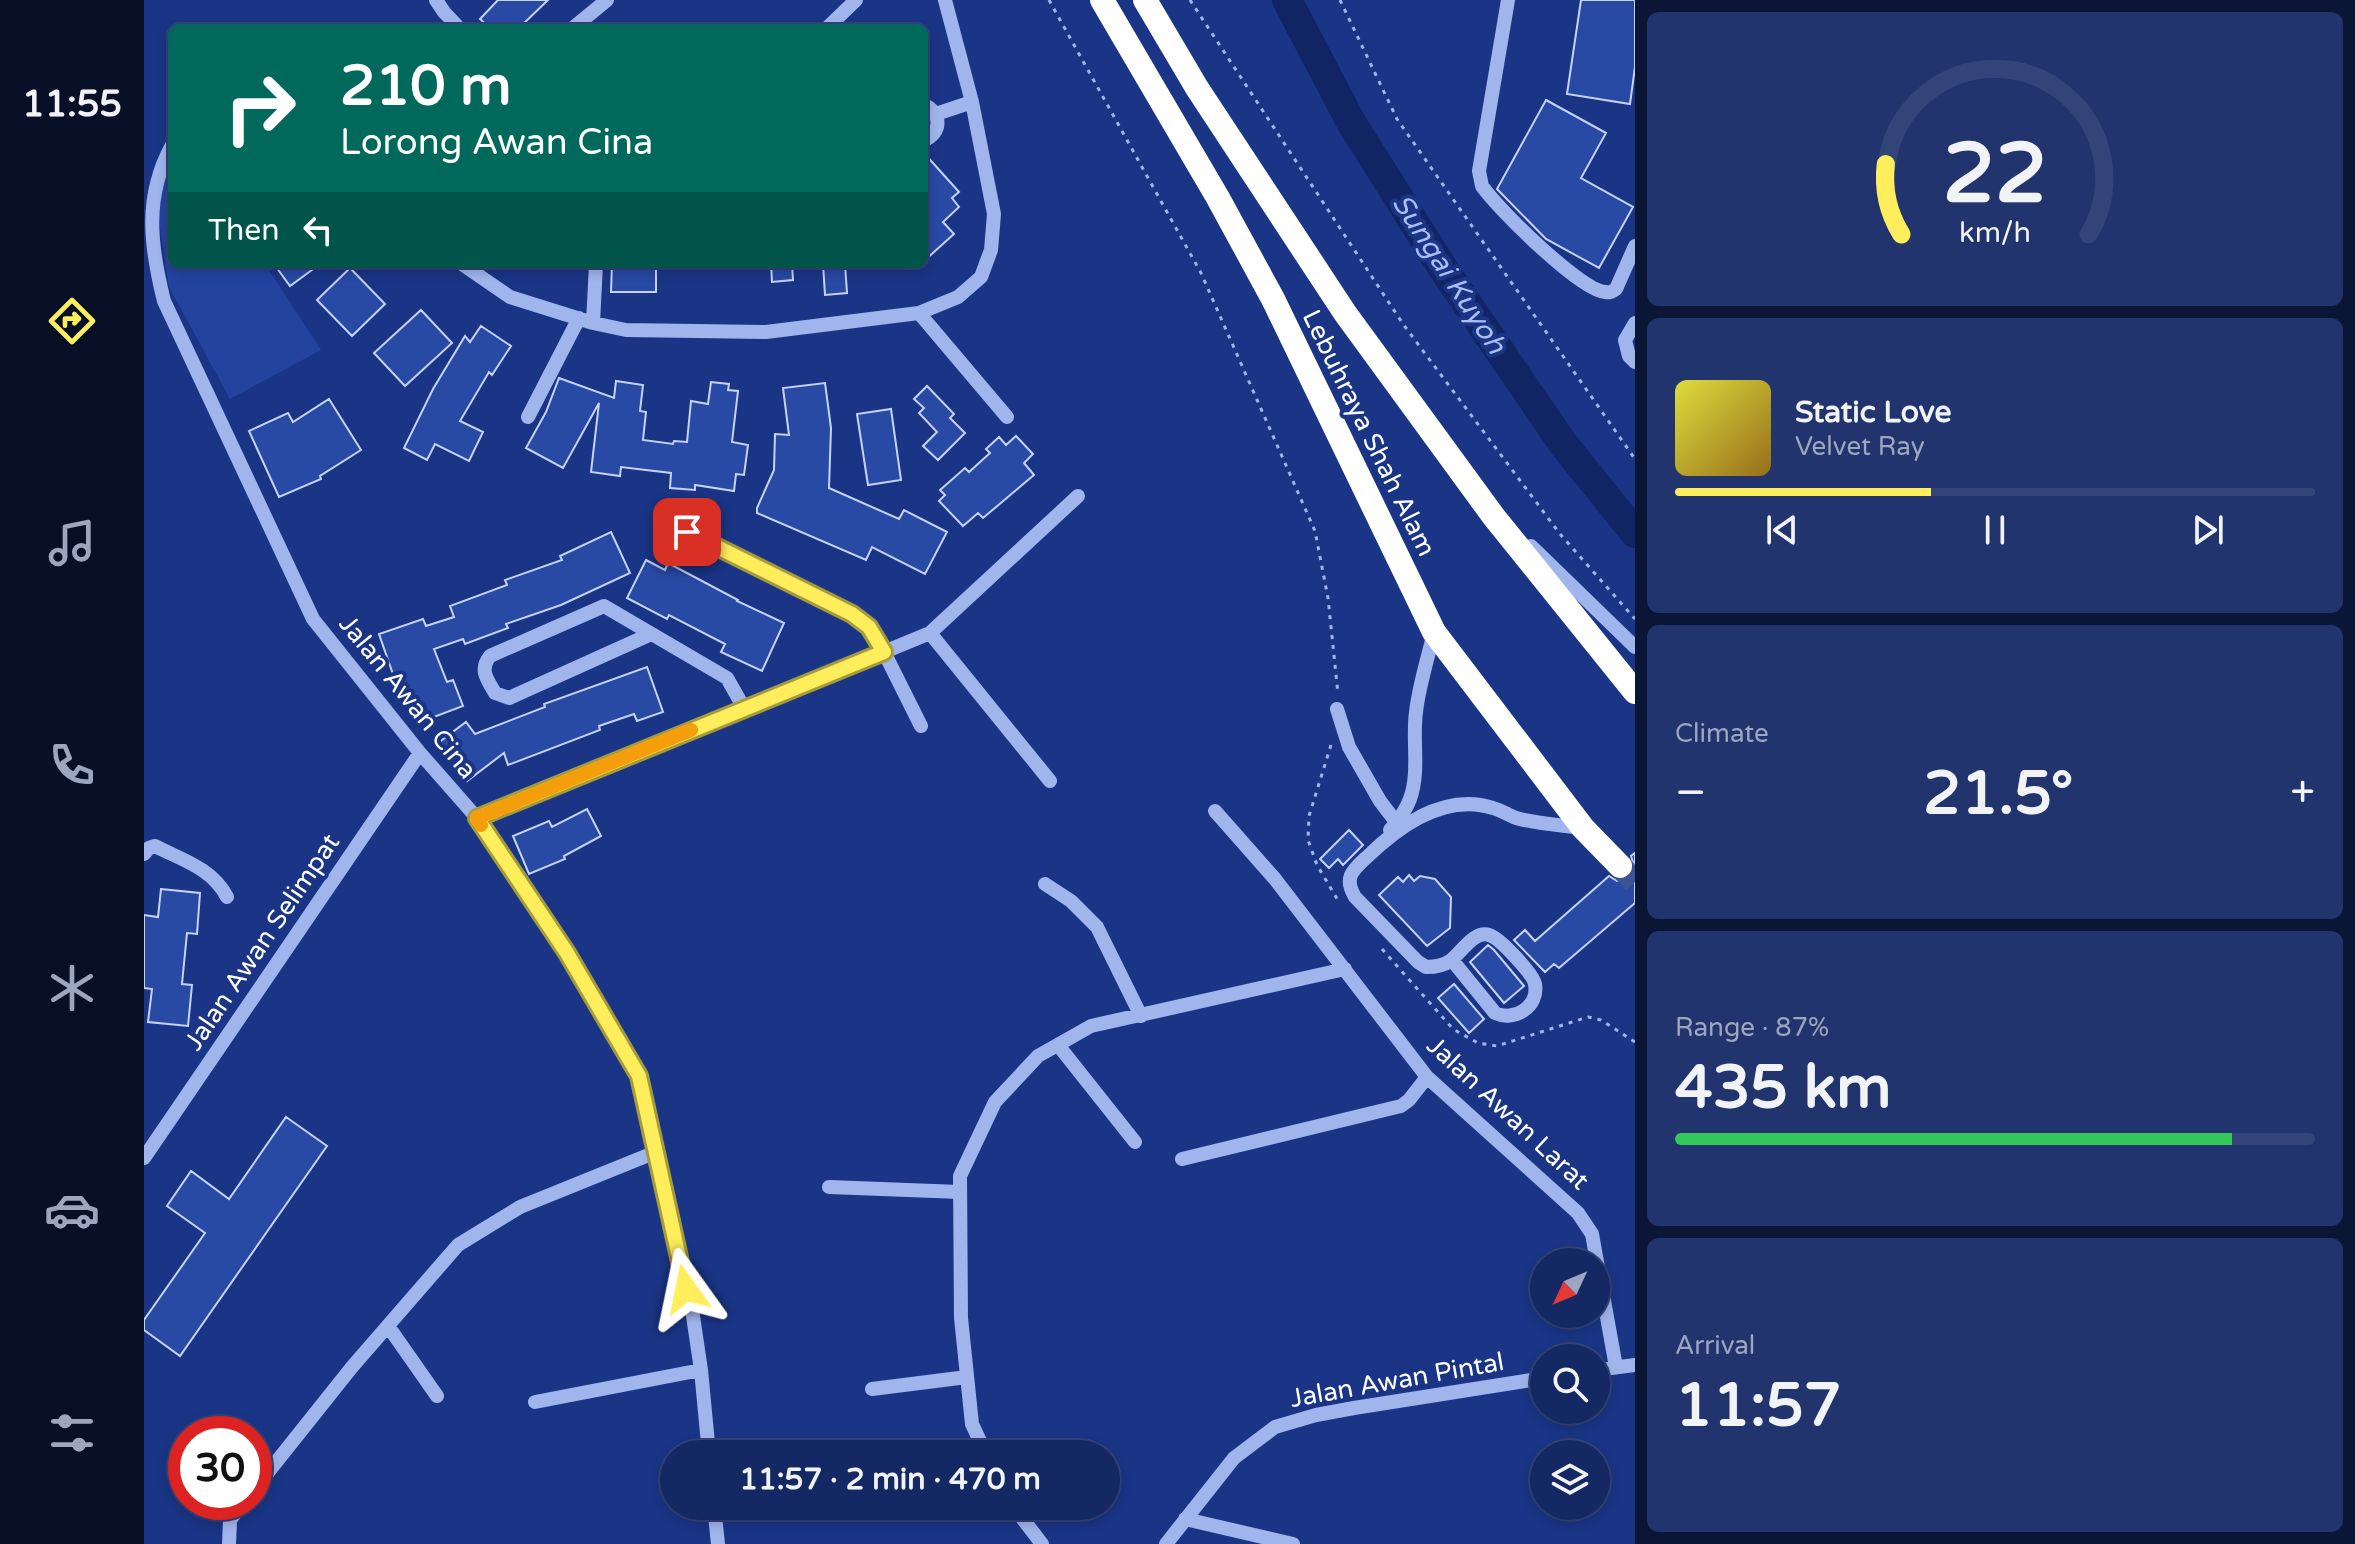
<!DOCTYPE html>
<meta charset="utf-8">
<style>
body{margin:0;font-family:"Varela Round",sans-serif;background:#21346d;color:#f1f3f6;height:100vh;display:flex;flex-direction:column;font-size:30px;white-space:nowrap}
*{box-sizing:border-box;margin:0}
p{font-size:26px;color:#9da6bf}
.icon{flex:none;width:44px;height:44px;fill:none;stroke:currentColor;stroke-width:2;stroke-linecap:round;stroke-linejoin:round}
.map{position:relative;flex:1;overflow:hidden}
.details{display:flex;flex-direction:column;gap:12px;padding:12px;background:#0b1637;width:720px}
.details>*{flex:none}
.hud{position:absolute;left:24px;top:24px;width:760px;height:244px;border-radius:12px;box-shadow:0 4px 12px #0003,0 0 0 2px #334478;background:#00695c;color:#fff;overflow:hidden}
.needle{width:52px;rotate:226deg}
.tools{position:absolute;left:1386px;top:1248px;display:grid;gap:16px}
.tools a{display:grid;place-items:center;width:80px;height:80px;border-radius:50%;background:#142864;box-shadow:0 4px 12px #0003,0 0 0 2px #334478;font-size:40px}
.speed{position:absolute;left:24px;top:1416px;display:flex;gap:16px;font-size:40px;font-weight:700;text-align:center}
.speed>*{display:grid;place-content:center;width:104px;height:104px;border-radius:50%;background:#142864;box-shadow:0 4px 12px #0003,0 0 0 2px #334478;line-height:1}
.speed .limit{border:12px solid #d22;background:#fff;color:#111}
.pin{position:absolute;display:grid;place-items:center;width:68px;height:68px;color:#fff;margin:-34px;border-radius:16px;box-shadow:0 4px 12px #0006}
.me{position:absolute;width:88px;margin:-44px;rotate:348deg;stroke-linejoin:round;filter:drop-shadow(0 0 6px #0008)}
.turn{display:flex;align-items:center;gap:28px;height:168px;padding:0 40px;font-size:36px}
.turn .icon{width:104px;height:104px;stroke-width:2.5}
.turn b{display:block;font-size:56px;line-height:68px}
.then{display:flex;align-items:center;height:76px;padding:0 40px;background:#0003;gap:16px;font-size:30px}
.big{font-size:60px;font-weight:800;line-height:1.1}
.details .card{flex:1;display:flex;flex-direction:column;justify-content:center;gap:12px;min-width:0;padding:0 28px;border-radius:12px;background:#21346d}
.details .dial{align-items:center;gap:0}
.dial svg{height:208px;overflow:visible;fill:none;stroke:#334478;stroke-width:7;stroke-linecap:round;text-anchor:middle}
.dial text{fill:#f1f3f6;stroke:none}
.song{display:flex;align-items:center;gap:24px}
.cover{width:96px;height:96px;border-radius:12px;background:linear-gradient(135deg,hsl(60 70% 55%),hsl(40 70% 35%))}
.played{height:8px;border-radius:4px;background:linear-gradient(90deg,#feee5c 40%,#334478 40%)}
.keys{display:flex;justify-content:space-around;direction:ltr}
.heat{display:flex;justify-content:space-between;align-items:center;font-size:44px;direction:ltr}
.charge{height:12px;border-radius:6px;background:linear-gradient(90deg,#34c759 87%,#334478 0)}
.trip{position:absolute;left:516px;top:1440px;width:460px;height:80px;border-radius:40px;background:#142864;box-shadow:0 4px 12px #0003,0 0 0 2px #334478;font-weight:800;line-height:80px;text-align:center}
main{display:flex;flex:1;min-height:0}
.tab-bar{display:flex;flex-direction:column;width:144px;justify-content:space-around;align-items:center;background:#081028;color:#9da6bf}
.tab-bar .icon{width:56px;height:56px}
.tab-bar .active{color:#feee5c}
.tab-bar b{font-size:36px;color:#f1f3f6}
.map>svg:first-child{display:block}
</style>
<main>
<nav class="tab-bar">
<b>11:55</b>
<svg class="icon active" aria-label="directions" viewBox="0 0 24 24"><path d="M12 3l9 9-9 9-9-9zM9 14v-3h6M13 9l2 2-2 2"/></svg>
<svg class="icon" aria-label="music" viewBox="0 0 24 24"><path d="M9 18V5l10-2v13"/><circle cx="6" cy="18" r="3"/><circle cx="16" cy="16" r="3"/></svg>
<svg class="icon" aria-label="phone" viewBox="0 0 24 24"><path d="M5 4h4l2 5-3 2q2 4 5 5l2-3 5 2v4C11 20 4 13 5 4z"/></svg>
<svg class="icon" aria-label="climate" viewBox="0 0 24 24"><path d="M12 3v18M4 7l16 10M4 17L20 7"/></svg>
<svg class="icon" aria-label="car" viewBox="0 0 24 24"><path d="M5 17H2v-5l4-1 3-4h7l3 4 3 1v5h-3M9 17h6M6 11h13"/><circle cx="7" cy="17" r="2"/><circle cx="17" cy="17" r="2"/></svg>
<svg class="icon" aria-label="filters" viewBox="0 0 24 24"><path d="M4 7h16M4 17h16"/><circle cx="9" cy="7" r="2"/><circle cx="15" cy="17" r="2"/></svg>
</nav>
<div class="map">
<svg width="1491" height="1544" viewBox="0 0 1491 1544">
<rect width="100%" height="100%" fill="#1a3586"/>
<path fill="#23439f" d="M28 167V264H121L177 350 86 399 25 287 12 201Z"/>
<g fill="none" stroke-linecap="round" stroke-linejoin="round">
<path stroke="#112564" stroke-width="30" d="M1143 0 1207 122 1300 270 1420 445 1491 533"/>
</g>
<path fill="#2849a4" stroke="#c6d3f9" stroke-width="2" d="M354 0H404L375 28H346L336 19Z
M1437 0H1491V67L1486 104 1423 94Z
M1402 100 1462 133 1437 178 1489 207 1455 268 1402 239 1353 189Z
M780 153 815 192 808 198 815 207 799 222 810 234 780 261Z
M130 264H176L146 286Z
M468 264H512V292H467Z
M627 264H648L649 280 628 282Z
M679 264H701L703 293 681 295Z
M206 268 241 304 208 336 173 300Z
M277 310 308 343 261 386 230 353Z
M337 326 367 346 348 375 345 372 316 421 339 432 325 461 291 444 283 460 260 448 289 389 321 336 326 342Z
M415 378 470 398 472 381 499 385 496 411 502 412 499 440 529 444 530 441 543 442 547 401 564 404 567 382 585 384 584 390 594 391 588 442 604 445 600 475 592 474 590 491 551 485V490L526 488 527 473 477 467 476 476 447 472 455 403 419 468 382 448 402 412Z
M681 383 687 428 685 488 755 519 760 510 803 532 781 574 728 547 722 560 613 513V508L630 470 631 434 645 435 639 388Z
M783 386 810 414 806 418 821 433 794 460 779 446 793 432 775 413 780 408 770 399Z
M185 399 217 450 176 476 177 479 135 497 105 431 144 413 149 422Z
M747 409 757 480 724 485 713 414Z
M872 436 889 454 880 463 890 475 839 518 834 513 819 526 795 501 801 495 796 490 821 468 825 472 846 453 842 449 855 437 862 445Z
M467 532 486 573 417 605 362 624 364 628 321 644 319 639 290 649 303 682 309 680 319 706 274 723 258 678 251 680 235 634 279 619 282 626 310 617 306 606 363 585 361 580 418 560 416 556Z
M502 560 521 570 524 563 594 600 593 601 640 623 618 671 577 652 581 644 525 615 523 619 483 598Z
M503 667 519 712 493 721 490 714 455 726 456 730 364 765 360 753 323 781 294 743 322 722 331 734 401 707 400 704Z
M443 809 457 836 420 856 421 859 385 874 369 836 405 821 408 827Z
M1205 830 1219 845 1199 865 1194 859 1185 868 1176 859Z
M1491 853V903L1415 968 1410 964 1401 972 1370 940 1381 930 1391 941 1465 876 1473 881 1486 877 1491 869 1487 856Z
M1265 875 1270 881 1276 876 1291 879 1307 897 1306 928 1283 946 1235 895 1254 877 1259 882Z
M17 889 56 893 53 934 43 933 38 984 48 985 44 1026 4 1022 8 989 0 988V915L14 917Z
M1344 945 1350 950 1380 986 1360 1003 1326 962Z
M1310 984 1340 1019 1325 1033 1294 998Z
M142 1117 183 1146 36 1356 0 1330V1320L61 1233 23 1206 47 1171 85 1199Z"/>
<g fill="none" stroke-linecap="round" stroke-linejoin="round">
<path stroke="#3c5398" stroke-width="24" stroke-dasharray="24 12" stroke-linecap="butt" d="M1476 866 1491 882"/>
<path stroke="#a0b5ec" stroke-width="3" stroke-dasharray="4 6" stroke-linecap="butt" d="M905 0 1057 273 1171 531 1184 598 1194 694
M1046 0 1259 324 1416 534 1491 619
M1196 0 1253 119 1491 459
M1187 745 1165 816 1164 840 1173 865 1195 902
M1238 949 1309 1029 1334 1043 1353 1046 1444 1017 1457 1020 1491 1042"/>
<path stroke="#a0b5ec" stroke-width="14" d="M292 0 300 12 315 28
M1364 0 1335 171 1338 186C1354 209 1436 290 1461 292 1467 293 1467 292 1472 289L1491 246
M429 28 463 0
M683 28 712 0
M780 105C798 113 798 133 780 140
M792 114 828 102
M28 145C0 196 6 245 20 301L169 619 276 753 333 818 423 953 495 1076 549 1316 557 1370 565 1454
M318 264 366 297 449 323 482 330 622 332 775 313 814 297 837 277 847 250 850 214 828 102 801 0
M775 313 863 417
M449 323 452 264
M1491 323 1481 340 1485 356 1491 362
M384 417 435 318
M1387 546 1491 647
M786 633 906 781
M507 634 365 698 351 693C343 679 335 670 346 656L460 606 583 678 600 708
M1193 709 1205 747 1236 801 1252 822
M777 726 740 652 786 633 934 496
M1071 811 1131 879 1283 1077 1434 1213 1448 1234 1472 1367
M333 818 740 652 725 627 708 614 521 521
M1246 830C1254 821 1262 810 1266 799 1276 771 1268 741 1272 712 1275 685 1284 658 1290 632
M0 854 5 848 11 846C38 860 68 868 83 897
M901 884 927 901 953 927 997 1016
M1308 960 1351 1013C1370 1022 1395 1007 1391 984 1389 974 1356 938 1345 935 1330 930 1317 953 1306 961 1299 966 1291 967 1282 967L1274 962 1211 897C1199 877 1209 870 1224 856 1256 825 1302 793 1349 808 1357 810 1364 815 1372 818 1393 824 1417 825 1439 828
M914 1045 991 1142
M0 1158 276 753
M1038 1159 1257 1106 1265 1100 1283 1077
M685 1187 816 1192
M244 1326 293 1396
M1452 1370 1491 1365
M728 1389 823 1377
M391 1402 557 1370
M842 1454 828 1424 817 1318 816 1176 851 1102 894 1056 947 1026 1201 969
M110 1490 208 1367 314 1245 376 1207 512 1152
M570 1506 574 1544
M869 1506 898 1544
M1041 1519 1149 1544
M85 1544 86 1520 100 1502
M1022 1544 1090 1458 1131 1427 1172 1415 1210 1408 1400 1378"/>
<path stroke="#fff" stroke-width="24" d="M958 0 1074 198 1129 299 1290 632 1439 828 1476 866
M1001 0 1053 88 1201 313 1350 517 1491 692"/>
</g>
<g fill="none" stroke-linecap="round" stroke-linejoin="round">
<defs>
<path id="route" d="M542 1289 495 1076 423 953 333 818 740 652 725 627 708 614 543 532"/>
</defs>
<use href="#route" stroke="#a59b3c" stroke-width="20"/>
<use href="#route" stroke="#feee5c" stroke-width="14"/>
<path stroke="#f59e0b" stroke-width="14" d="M337 825 333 818 547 730"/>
</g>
<g text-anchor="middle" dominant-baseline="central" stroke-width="8" stroke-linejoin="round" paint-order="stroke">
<g font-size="26" fill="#fff" stroke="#1a3586">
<text transform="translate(1225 433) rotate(64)">Lebuhraya Shah Alam</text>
<text transform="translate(264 697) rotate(51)">Jalan Awan Cina</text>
<text transform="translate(118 942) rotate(-56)">Jalan Awan Selimpat</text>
<text transform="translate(1364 1113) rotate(43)">Jalan Awan Larat</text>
<text transform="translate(1253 1380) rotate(-10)">Jalan Awan Pintal</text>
</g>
<g font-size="28" font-style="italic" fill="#acbff4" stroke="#1a3586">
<text transform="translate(1305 274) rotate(57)">Sungai Kuyoh</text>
</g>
</g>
</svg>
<div class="tools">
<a><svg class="needle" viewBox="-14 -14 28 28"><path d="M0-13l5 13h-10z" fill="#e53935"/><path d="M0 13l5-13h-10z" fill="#9da6bf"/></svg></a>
<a><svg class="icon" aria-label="search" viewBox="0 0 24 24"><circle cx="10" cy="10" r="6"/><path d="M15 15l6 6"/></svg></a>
<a><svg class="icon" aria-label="layers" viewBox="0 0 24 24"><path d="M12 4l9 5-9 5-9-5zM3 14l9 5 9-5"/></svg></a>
</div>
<div class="speed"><div class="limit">30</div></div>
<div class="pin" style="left:543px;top:532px;background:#d93025"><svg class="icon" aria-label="arrive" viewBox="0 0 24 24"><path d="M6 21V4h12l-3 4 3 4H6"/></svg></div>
<svg class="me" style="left:542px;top:1289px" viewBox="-20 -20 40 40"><path d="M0-17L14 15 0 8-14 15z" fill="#feee5c" stroke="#fff" stroke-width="4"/></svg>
<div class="trip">11:57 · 2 min · 470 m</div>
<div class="hud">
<div class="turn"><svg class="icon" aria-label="right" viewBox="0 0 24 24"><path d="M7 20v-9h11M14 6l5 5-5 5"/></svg><div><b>210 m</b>Lorong Awan Cina</div></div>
<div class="then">Then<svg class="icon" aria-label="left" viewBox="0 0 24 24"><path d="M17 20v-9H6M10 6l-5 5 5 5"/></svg></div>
</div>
</div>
<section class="details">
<div class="card dial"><svg viewBox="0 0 100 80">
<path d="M14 69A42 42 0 1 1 86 69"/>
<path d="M14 69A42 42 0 0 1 8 42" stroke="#feee5c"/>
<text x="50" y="56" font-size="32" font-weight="700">22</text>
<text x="50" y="72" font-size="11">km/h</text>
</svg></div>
<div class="card">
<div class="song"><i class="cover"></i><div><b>Static Love</b><p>Velvet Ray</p></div></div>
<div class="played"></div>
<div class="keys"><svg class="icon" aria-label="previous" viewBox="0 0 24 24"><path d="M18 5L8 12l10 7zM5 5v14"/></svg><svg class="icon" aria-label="pause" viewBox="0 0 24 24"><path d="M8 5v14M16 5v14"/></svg><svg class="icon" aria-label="next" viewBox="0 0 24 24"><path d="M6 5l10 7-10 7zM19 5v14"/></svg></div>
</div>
<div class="card"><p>Climate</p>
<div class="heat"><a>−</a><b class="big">21.5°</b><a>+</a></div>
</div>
<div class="card"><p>Range · 87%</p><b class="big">435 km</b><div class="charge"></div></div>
<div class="card"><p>Arrival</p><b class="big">11:57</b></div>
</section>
</main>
